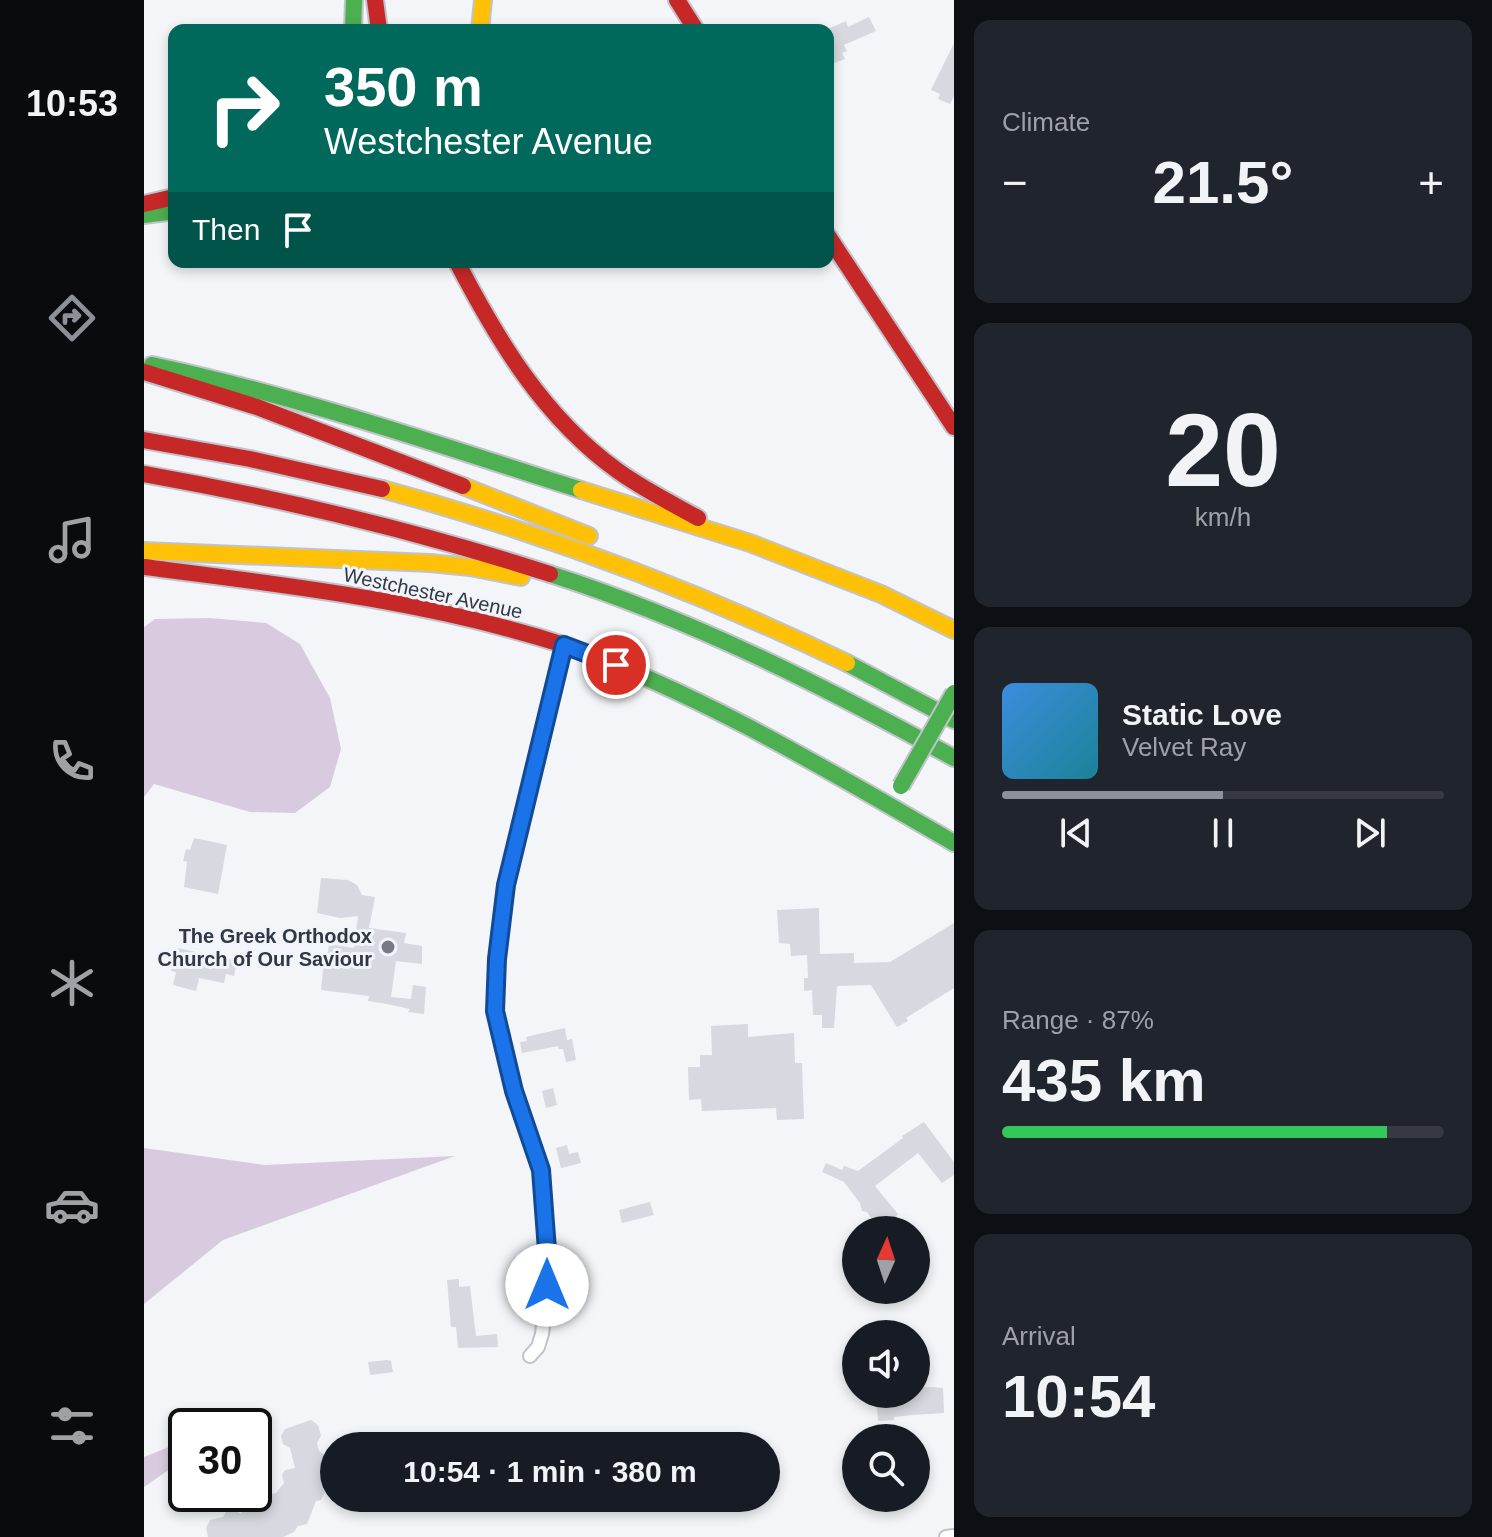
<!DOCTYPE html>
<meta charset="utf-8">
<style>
body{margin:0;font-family:Arial,sans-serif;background:#20242c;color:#f1f3f6;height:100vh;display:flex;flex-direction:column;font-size:30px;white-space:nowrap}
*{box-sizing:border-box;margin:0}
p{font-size:26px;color:#9ea1a6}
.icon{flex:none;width:44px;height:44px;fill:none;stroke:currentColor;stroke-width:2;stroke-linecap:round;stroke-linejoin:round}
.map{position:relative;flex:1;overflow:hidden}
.sheet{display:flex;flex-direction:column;gap:20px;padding:20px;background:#0d0f14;width:538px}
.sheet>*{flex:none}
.hud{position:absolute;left:24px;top:24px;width:666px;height:244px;border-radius:16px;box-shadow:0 4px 12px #0003;background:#00695c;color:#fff;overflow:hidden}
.needle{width:52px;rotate:3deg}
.fabs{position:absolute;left:698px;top:1216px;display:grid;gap:16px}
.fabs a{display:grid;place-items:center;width:88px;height:88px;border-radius:50%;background:#171b24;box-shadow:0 4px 12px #0003;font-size:40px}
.speed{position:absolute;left:24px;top:1408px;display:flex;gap:16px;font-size:40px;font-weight:700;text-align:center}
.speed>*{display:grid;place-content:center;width:104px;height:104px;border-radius:50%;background:#171b24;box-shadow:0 4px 12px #0003;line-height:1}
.speed .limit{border:4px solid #111;border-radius:12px;background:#fff;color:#111}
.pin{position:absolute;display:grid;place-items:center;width:68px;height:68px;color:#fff;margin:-34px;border:4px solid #fff;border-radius:50%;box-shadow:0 2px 8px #0007}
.me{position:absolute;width:88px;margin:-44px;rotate:0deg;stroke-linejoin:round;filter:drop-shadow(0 0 6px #0008)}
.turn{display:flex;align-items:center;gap:28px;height:168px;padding:0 24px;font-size:36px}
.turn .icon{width:104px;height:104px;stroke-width:2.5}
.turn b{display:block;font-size:56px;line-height:68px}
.then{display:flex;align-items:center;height:76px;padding:0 24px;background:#0003;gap:16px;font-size:30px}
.big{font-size:60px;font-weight:700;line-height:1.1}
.sheet .card{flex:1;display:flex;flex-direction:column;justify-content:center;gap:12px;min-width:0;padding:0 28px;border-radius:16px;background:#20242c}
.sheet .dial{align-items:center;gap:0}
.dial b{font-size:104px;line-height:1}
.song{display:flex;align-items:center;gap:24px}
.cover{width:96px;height:96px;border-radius:12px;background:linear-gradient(135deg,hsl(210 70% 55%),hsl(190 70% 35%))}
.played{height:8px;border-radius:4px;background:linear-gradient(90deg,#8c9099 50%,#363941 50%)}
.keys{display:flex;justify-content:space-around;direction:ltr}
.heat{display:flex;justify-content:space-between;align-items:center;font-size:44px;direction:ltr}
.charge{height:12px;border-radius:6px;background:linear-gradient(90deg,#34c759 87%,#363941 0)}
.trip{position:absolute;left:176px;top:1432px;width:460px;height:80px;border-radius:40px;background:#171b24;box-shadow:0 4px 12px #0003;font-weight:700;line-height:80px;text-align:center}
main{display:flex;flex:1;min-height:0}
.tabs{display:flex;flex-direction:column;width:144px;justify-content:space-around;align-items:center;background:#090b0e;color:#9ea1a6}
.tabs .icon{width:56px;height:56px}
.tabs .active{color:#8c9099}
.tabs b{font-size:36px;color:#f1f3f6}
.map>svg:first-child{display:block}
</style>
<main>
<nav class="tabs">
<b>10:53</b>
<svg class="icon active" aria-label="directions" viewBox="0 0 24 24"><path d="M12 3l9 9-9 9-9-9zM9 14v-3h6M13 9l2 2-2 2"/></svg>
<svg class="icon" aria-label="music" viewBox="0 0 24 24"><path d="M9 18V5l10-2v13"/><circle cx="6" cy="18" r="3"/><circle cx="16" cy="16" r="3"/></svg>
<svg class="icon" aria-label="phone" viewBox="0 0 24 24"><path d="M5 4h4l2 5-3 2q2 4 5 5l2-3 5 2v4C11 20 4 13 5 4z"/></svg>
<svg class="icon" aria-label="climate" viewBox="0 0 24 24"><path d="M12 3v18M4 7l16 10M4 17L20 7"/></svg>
<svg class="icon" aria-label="car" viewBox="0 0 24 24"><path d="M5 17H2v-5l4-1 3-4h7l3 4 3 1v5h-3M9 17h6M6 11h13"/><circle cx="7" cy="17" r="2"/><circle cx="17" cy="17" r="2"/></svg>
<svg class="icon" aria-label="filters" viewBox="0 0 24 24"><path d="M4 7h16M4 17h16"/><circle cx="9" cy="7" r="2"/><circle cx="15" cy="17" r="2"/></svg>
</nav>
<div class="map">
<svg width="810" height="1537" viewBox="0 0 810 1537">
<rect width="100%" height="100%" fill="#f3f5f8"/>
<path fill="#d8cbdf" d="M66 618 122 623 156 644 186 698 197 749 186 787 151 813 106 812 10 784 0 797V627L11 619Z
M0 1148 121 1165 311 1156 79 1240 0 1304Z
M42 1440V1458L0 1487V1457Z"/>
<path fill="#d8d8e0" d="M725 17 732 31 700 45 703 51 698 53 701 59 690 63 688 60 684 61V29L702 21 704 27Z
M810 43V96L806 104 794 99 796 94 787 90Z
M50 838 83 845 74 894 40 887 43 862 39 861 42 849 46 850Z
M177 878 204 880 213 885 218 895 231 897 225 928 262 933 260 943 278 946V964L252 961 247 997 267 999 269 985 282 987 280 1014 264 1012 266 1009 243 1004 224 1001 225 996 177 990 181 952H184L185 944 210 948 214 916 196 918 173 913Z
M675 908 676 954 710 953V963L746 962 810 923V988L762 1018 764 1021 753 1027 727 985 693 986 690 1028H678V1015H669L668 990 660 991V978H664L663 955 647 956 646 944 635 943 633 910Z
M34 948 93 961 90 976 82 974 80 983 55 978 52 991 29 985 32 972 27 971Z
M604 1024V1037L650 1033 651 1063H658L660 1119 633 1120 632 1108 558 1111 557 1099 545 1100 544 1067H556V1055H568L567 1026Z
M421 1028 423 1040 428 1039 432 1060 422 1062 419 1049H415L414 1046 378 1053 376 1042 383 1041 382 1037Z
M409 1088 413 1105 402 1108 398 1091Z
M780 1122 810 1162V1175L798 1183 774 1153 731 1186 754 1214 752 1216 756 1222 745 1230H736L723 1212 718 1211 716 1203 700 1182 678 1172 682 1163 698 1170 700 1166 714 1171 759 1138 758 1136Z
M423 1145 425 1154 434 1152 437 1163 417 1168 412 1148Z
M506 1202 510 1215 478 1223 475 1210Z
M315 1279V1287L326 1286 332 1336 353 1334 354 1347 314 1348 312 1327H307L303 1280Z
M243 1360 247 1361 249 1372 226 1375 224 1362Z
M789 1387 799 1388 800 1413 769 1415 750 1417V1420L734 1421 732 1394H772V1388Z
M167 1420 174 1425 177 1436 173 1443 175 1451 184 1457 185 1464 179 1483 181 1492 177 1500 172 1501 163 1524 154 1526 150 1532 139 1537H64L62 1528 66 1520 79 1517 82 1512 90 1510 97 1514 101 1507 120 1504 127 1494 132 1493 140 1483 138 1475 141 1470 151 1468 146 1448 139 1444 137 1436 141 1429Z"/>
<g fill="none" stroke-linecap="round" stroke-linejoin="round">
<defs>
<path id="street" d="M386 1356 394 1347 398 1334 402 1300 403 1250 397 1170 370 1091 355 1030 351 1011 353 959 362 885 420 645
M802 1537 810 1536"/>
<path id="fast" d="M209 30 210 0
M0 215 30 211
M8 365C154 396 295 445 437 490
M406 574C547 619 680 686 810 758
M420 645C558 694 684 770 810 843
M703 663 810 720"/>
<path id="slow" d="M336 30 339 0
M319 486 445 536
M238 489C400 533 551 590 703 663
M437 490 606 543 737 594 810 630
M0 551 286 563 326 567 377 577"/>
<path id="jam" d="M231 0 235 30
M533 0 552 30
M0 204 30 197
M684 236 810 427
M313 262C354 341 400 418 474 471 499 489 527 503 554 518
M0 372 113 407 319 486
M0 440 106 459 238 489
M0 474C140 499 270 530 406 574
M0 567C142 585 283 601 420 645"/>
</defs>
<use href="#street" stroke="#c0c4ca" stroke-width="16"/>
<use href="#fast" stroke="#c0c4ca" stroke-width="20"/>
<use href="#slow" stroke="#c0c4ca" stroke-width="20"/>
<use href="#jam" stroke="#c0c4ca" stroke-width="20"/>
<use href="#street" stroke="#fdfefe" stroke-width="12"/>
<use href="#fast" stroke="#4caf50" stroke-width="16"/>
<use href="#slow" stroke="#ffc107" stroke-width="16"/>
<use href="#jam" stroke="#c62828" stroke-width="16"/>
<defs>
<path id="fast-bridge" d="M757 786 810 693"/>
</defs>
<use href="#fast-bridge" stroke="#c0c4ca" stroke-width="20" stroke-linecap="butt"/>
<use href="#fast-bridge" stroke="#4caf50" stroke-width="16"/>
</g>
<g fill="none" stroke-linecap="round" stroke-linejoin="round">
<defs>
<path id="route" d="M403 1285V1250L397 1170 370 1091 351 1011 353 959 362 885 420 645 472 665"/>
</defs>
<use href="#route" stroke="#114b97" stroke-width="20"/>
<use href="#route" stroke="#1a73e8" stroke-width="14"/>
</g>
<circle fill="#767a82" stroke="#f1f4fa" stroke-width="3" cx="244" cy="947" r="8"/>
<g text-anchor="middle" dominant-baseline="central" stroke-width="6" stroke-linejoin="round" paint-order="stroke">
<g font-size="20" fill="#323843" stroke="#f1f4fa">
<text transform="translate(289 593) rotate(12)">Westchester Avenue</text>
</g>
<g font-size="20" font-weight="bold" fill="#323843" stroke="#f1f4fa" text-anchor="end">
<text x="228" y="936">The Greek Orthodox<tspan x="228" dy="23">Church of Our Saviour</tspan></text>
</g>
</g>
</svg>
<div class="fabs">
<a><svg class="needle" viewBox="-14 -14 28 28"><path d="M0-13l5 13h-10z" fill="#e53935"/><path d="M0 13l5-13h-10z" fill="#9ea1a6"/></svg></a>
<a><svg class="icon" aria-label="sound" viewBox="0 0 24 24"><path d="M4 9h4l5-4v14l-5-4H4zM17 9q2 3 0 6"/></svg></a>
<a><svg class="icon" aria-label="search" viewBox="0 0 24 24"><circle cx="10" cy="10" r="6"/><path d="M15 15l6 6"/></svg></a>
</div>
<div class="speed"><div class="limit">30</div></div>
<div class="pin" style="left:472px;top:665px;background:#d93025"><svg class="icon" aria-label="arrive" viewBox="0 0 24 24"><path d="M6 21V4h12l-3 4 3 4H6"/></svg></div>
<svg class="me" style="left:403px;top:1285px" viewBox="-20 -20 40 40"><circle r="19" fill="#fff"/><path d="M0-13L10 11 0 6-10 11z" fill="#1a73e8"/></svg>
<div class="trip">10:54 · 1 min · 380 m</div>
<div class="hud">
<div class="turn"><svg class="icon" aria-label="right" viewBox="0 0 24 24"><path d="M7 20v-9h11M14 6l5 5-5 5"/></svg><div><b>350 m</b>Westchester Avenue</div></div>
<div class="then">Then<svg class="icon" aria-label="arrive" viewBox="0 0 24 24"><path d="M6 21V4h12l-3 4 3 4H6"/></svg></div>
</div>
</div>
<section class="sheet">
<div class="card"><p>Climate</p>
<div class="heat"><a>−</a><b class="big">21.5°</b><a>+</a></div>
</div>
<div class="card dial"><b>20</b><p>km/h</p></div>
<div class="card">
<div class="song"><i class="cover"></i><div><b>Static Love</b><p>Velvet Ray</p></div></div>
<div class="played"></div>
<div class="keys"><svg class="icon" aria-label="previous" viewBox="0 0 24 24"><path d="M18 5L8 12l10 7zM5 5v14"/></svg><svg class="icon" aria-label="pause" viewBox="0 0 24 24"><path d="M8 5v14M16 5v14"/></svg><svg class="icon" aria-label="next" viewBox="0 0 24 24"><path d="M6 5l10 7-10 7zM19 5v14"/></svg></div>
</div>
<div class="card"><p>Range · 87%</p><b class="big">435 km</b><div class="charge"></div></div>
<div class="card"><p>Arrival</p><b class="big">10:54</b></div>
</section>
</main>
